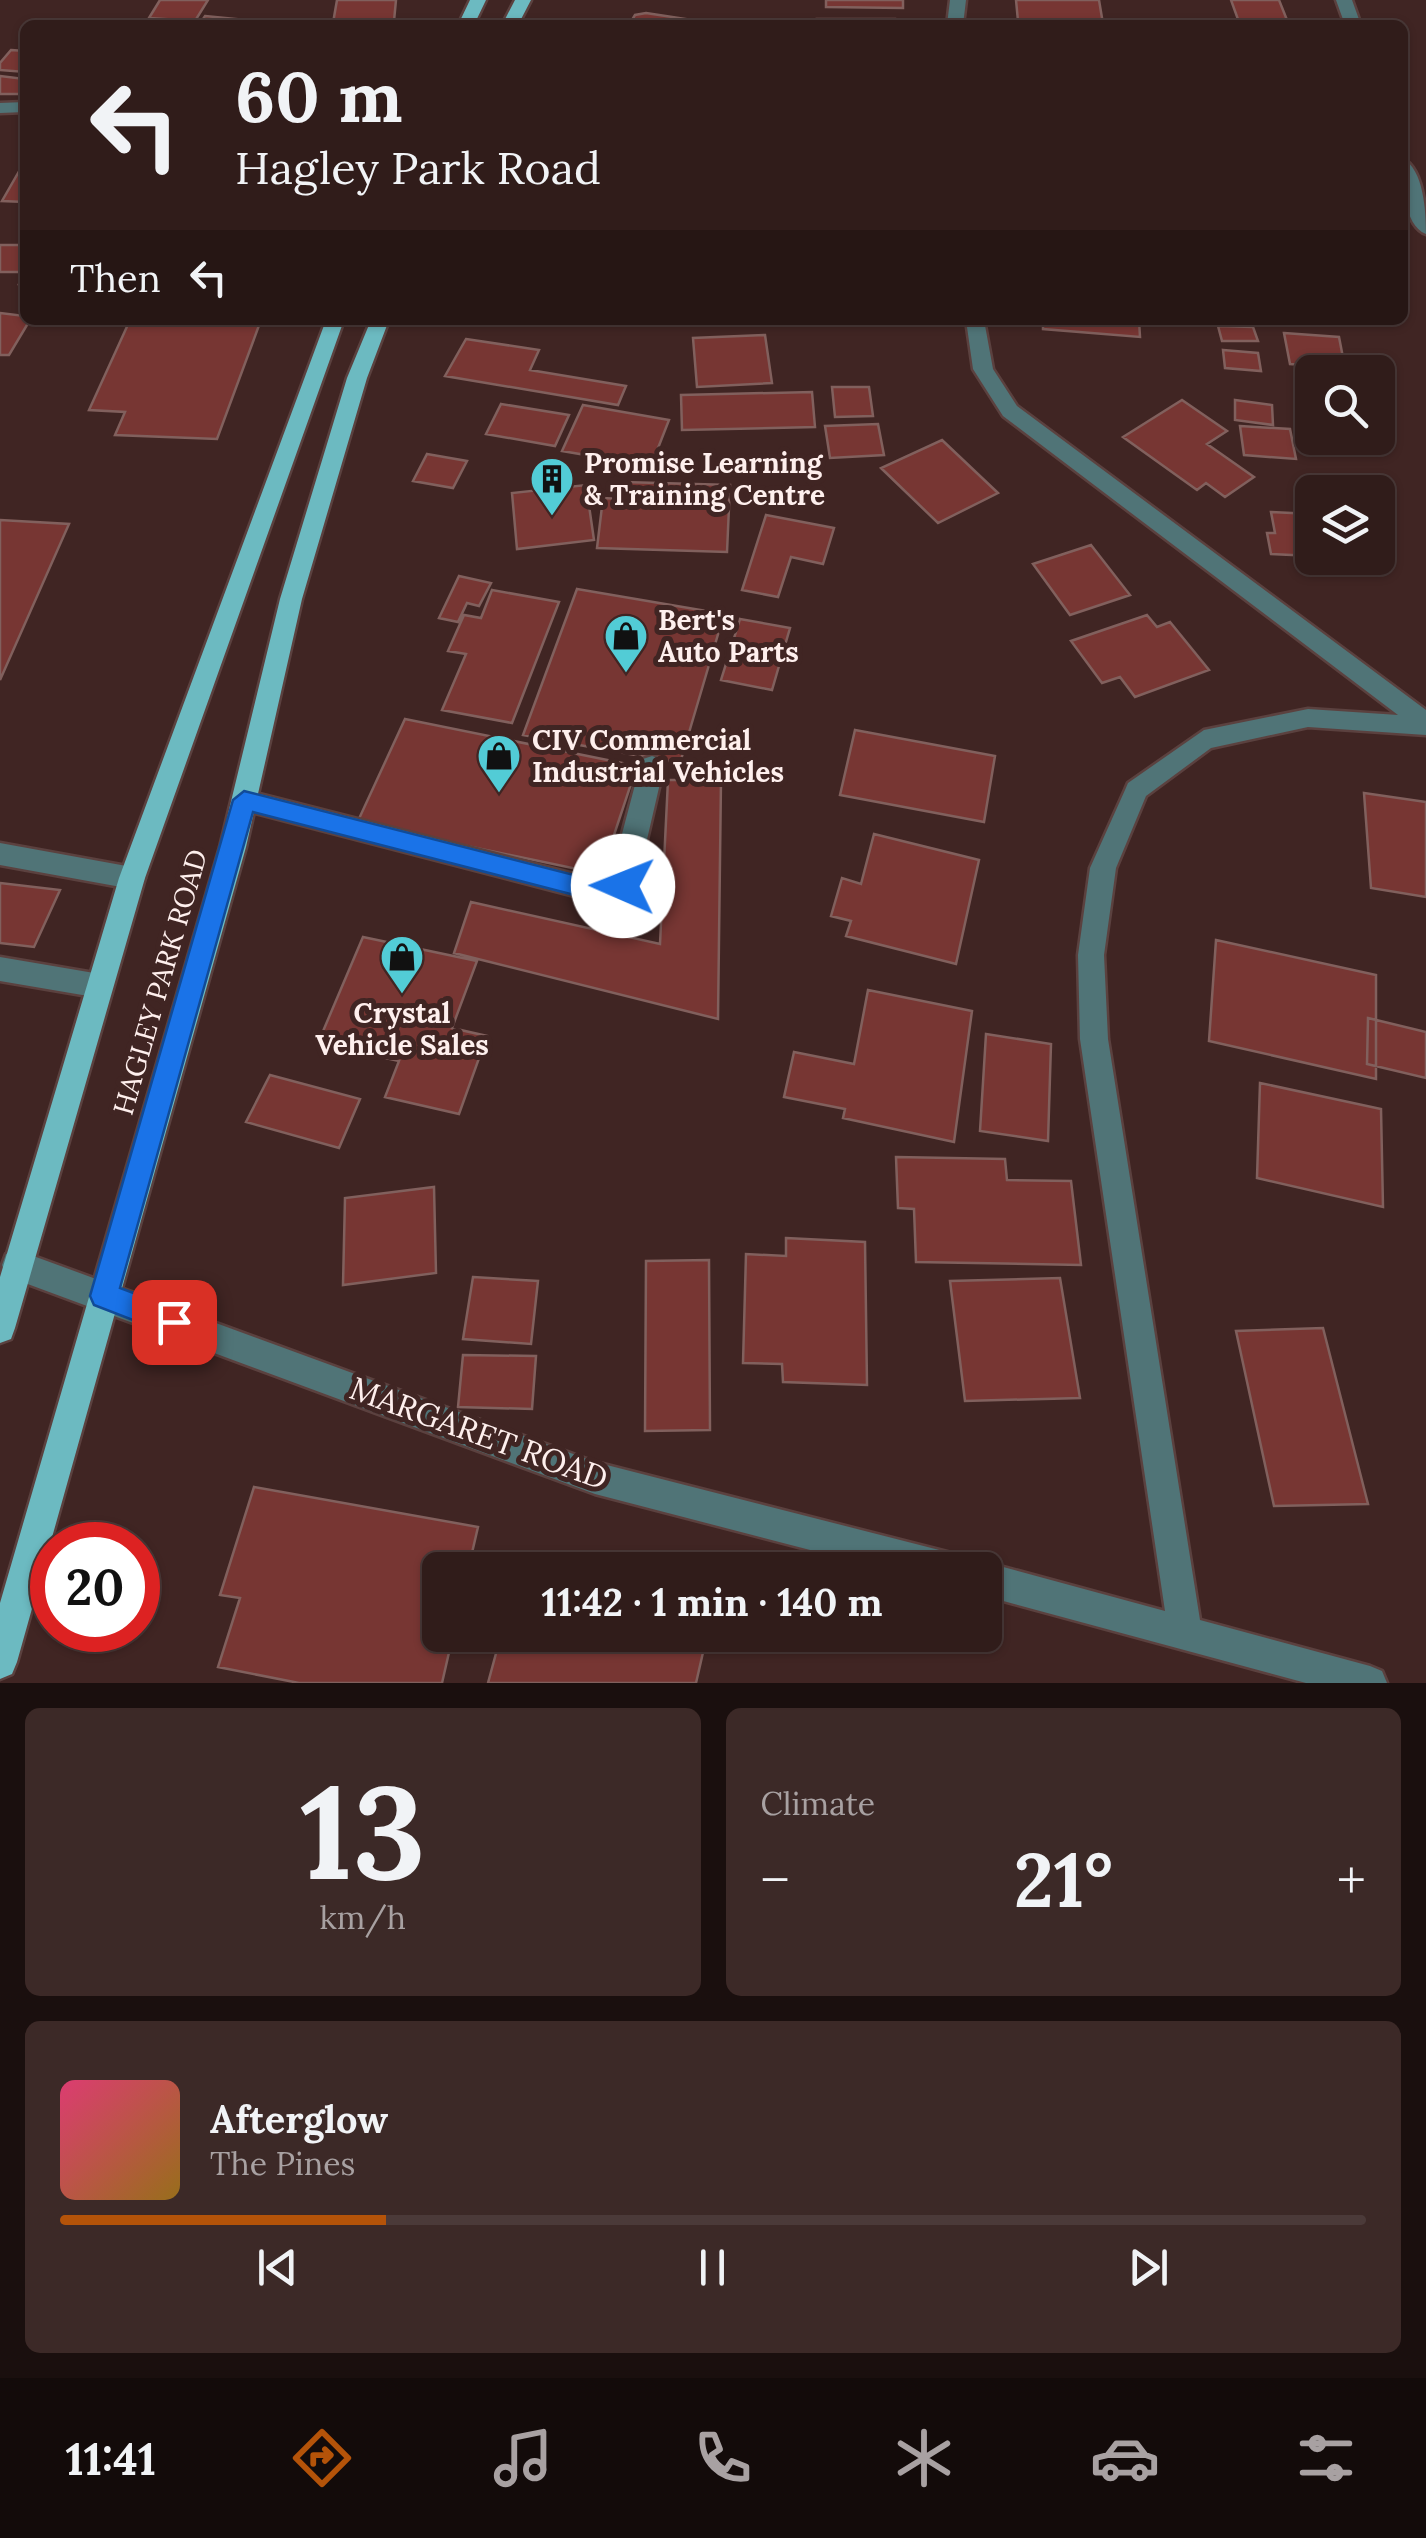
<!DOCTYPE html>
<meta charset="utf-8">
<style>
body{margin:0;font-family:Lora,serif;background:#3c2927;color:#f1f3f6;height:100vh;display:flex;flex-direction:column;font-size:38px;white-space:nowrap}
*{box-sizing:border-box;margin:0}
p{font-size:32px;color:#a8a1a2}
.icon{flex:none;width:55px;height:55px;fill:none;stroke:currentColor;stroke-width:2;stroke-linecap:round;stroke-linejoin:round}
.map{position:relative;height:1683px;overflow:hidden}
.panel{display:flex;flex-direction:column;gap:25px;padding:25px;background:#1a0f0e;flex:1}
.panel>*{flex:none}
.hud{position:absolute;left:20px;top:20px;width:1388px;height:305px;border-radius:15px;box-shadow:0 2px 8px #0004,0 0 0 2px #4b3a39;background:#301c1a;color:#f1f3f6;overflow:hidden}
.tools{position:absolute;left:1295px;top:355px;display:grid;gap:20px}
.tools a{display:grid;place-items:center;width:100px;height:100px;border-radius:15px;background:#301c1a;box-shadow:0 2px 8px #0004,0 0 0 2px #4b3a39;font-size:50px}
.speed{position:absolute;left:30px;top:1522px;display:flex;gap:20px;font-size:50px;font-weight:700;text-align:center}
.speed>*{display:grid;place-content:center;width:130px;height:130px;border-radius:50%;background:#301c1a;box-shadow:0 2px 8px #0004,0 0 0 2px #4b3a39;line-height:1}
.speed .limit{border:15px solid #d22;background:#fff;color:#111}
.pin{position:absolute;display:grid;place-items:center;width:85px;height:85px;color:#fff;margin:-42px;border-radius:20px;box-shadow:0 5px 15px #0006}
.me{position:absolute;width:110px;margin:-55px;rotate:271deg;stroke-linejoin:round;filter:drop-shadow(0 0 8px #0008)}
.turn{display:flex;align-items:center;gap:35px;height:210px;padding:0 50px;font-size:45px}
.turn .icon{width:130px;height:130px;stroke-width:2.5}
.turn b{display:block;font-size:70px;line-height:85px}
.then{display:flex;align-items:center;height:95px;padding:0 50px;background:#0003;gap:20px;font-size:38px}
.big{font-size:75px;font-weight:700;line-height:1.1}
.panel .tile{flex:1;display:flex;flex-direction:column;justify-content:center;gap:15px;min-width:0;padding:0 35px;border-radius:15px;background:#3c2927}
.panel .dial{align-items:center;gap:0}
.dial b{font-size:130px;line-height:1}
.song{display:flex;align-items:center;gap:30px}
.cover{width:120px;height:120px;border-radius:15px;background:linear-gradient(135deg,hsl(340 70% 55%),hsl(40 70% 35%))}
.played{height:10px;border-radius:5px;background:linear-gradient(90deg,#b45309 25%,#4b3a39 25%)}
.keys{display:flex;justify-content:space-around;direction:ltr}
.heat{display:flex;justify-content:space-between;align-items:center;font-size:55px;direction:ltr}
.panel .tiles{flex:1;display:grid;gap:25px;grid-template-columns:1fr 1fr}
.tile:last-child{grid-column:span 2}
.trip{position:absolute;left:422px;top:1552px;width:580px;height:100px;border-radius:15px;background:#301c1a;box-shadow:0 2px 8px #0004,0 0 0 2px #4b3a39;font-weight:700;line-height:100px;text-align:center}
.tab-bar{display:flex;height:160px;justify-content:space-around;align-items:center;background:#130b0a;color:#a8a1a2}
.tab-bar .icon{width:70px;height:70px}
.tab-bar .active{color:#b45309}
.tab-bar b{font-size:45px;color:#f1f3f6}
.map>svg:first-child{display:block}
</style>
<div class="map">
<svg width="1426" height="1683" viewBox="0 0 1426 1683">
<rect width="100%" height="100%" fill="#402523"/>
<path fill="#773633" stroke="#81605d" stroke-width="2.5" d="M160 0H208L195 21 149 18Z
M337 0H396L394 21 333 23Z
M826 0H903V8L826 7Z
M1016 0H1099L1103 24 1018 21Z
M1231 0H1279L1289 25H1240Z
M646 13 705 22 629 25 635 15Z
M205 16 257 21 255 25H199Z
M817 19H895V25H818Z
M11 50 25 51V72L0 70V63Z
M0 76 25 79V94H0Z
M25 161V202L2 201Z
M0 245H25V284H19L24 272H0Z
M0 313 25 316V320H30L9 355H0Z
M130 320H261L217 439 115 435 125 412 89 410Z
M776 320H903L904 323 777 322Z
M1043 320H1139L1140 337 1043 329Z
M1218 326 1253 327 1258 341H1222Z
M1284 333 1339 337 1345 368 1290 364Z
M765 335 772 383 697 387 693 338Z
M466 339 539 350 530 370 626 386 618 405 445 376Z
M1223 350 1258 353 1261 371 1225 368Z
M832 387H869L873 416 835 417Z
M812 392 815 427 682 430 681 395Z
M1182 400 1227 431 1207 444 1254 477 1225 497 1206 483 1197 490 1123 437Z
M1235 400 1272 405 1273 425 1235 420Z
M501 404 569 415 555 446 486 434Z
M583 405 669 420 651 466 562 451Z
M878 424 884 455 830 458 825 426Z
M1240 426 1290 429 1296 459 1244 455Z
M942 440 998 493 938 523 881 468Z
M427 454 467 461 453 488 413 481Z
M623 482 730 485 727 552 597 548 603 498 622 499Z
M586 485 594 540 517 549 512 493Z
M1271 512 1312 514V556L1271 554 1267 533H1275Z
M766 515 834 528 823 564 791 557 778 597 742 590Z
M0 520 69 524 0 680Z
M1091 545 1130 595 1070 615 1033 564Z
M459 576 491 583 479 606 467 603 458 622 439 618Z
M577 589 724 614 680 763 523 735Z
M492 590 559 602 512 723 442 710 466 654 448 651 464 615 481 618Z
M1147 615 1157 627 1170 622 1209 670 1135 697 1120 677 1102 683 1071 641Z
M740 619 790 628 772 690 721 680Z
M405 719 637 766 601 874 357 823Z
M855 730 995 756 984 822 840 795Z
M668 780H721L718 1019 454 953 471 902 660 944Z
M1364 793 1426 802V897L1371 888Z
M874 834 979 860 956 964 846 936 851 921 831 916 842 878 861 884Z
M0 883 60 890 34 947 0 943Z
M363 937 477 961 452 1028 487 1036 459 1114 385 1097 399 1061 318 1043Z
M1216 940 1376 975V1079L1209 1041Z
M868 990 972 1011 954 1142 843 1118 845 1109 784 1097 794 1052 854 1064Z
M1368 1018 1426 1032V1078L1367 1064Z
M986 1034 1051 1044 1048 1141 980 1131Z
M270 1075 360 1099 339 1148 246 1122Z
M1260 1083 1381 1109 1383 1207 1257 1178Z
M896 1157 1005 1159 1007 1180 1071 1181 1081 1265 916 1262 914 1209 898 1208Z
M434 1187 436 1273 343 1285 345 1198Z
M786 1238 865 1242 867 1385 783 1382 782 1364 743 1363 746 1254 786 1256Z
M709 1260 710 1430 645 1431 646 1261Z
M473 1277 538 1281 531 1344 463 1339Z
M1060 1278 1080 1398 965 1401 950 1281Z
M1323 1328 1368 1504 1274 1506 1236 1331Z
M463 1355 536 1356 532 1409 458 1407Z
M254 1487 478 1527 468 1570H440V1635H453L442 1683H299L218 1667 240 1598 220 1595Z
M501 1635H707L696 1683H488Z"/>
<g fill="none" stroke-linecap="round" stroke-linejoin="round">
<defs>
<path id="lane" d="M652 756 661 759 664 766 636 887 627 901 609 905 244 810 235 807 232 800 235 793 244 790 609 883 640 766 643 759Z"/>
<path id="street" d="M950 0H966L963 25H947Z
M1336 0H1352L1361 25H1345Z
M25 102V112L0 113V103Z
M1402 158C1424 169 1426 212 1426 234 1403 225 1402 180 1402 158Z
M966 320H984L993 369 1017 406 1426 710V735L1308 727 1211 748 1146 796 1116 868 1104 955 1108 1039 1200 1620 1370 1666 1382 1671 1387 1683H1306L985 1596V1570H972L985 1562 1165 1611 1080 1039 1078 955 1090 868 1125 790 1128 783 1204 730 1308 709 1398 715 1003 416 973 369Z
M0 843 132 867 141 870 145 878 141 886 132 889 0 865Z
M0 957 100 974 109 978 113 986 109 994 100 998 0 981Z
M17 1250 595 1462 951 1553 963 1558 968 1570H887L595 1494 6 1276 2 1265 6 1254Z"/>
<path id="primary" d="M470 0H486L474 25H458Z
M515 0H531L518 25H502Z
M326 320H344L145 878 15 1328 11 1339 0 1343V1277L119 878Z
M371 320H389L367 378 302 599 246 847 17 1662 12 1674 0 1679V1603L220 847 280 599 347 378Z"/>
</defs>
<use href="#lane" stroke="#5b413f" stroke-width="5"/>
<use href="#street" stroke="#5b413f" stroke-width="5"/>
<use href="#primary" stroke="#5b413f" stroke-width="5"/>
<use href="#lane" fill="#507477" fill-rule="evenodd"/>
<use href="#street" fill="#507477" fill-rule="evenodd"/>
<use href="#primary" fill="#6cbac1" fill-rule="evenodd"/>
</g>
<path fill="#1a73e8" stroke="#114b97" stroke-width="2.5" d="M244 791 609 884 623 877 631 879 634 886 626 900 609 904 253 812 120 1288 184 1312 188 1322 184 1332 174 1336 94 1305 90 1296 233 800Z"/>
<defs>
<symbol id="building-pin" viewBox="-11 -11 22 30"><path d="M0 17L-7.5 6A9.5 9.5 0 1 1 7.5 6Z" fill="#52ccd6" stroke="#402523"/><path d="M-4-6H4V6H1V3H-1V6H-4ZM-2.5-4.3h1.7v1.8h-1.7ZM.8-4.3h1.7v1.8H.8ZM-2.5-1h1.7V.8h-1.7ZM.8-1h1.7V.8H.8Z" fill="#111"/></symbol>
<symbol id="shop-pin" viewBox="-11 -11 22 30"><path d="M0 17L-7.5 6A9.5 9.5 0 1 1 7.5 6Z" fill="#52ccd6" stroke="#402523"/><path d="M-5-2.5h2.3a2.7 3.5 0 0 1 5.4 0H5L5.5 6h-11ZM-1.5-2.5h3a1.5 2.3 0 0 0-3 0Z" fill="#111"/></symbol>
</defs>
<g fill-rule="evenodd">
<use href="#building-pin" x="527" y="454" width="50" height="68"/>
<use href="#shop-pin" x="601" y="611" width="50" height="68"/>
<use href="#shop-pin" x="474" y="731" width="50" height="68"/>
<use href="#shop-pin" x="377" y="932" width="50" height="68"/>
</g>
<g text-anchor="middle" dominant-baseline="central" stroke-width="10" stroke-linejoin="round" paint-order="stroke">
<g font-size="28" font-weight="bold" fill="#feefed" stroke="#402523" text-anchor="start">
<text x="584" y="463">Promise Learning<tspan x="584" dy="32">&amp; Training Centre</tspan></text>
<text x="658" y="620">Bert's<tspan x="658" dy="32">Auto Parts</tspan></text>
<text x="532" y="740">CIV Commercial<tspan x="532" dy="32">Industrial Vehicles</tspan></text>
<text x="402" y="1013" text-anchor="middle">Crystal<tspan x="402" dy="32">Vehicle Sales</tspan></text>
</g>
<g font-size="28" fill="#feefed" stroke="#402523">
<text transform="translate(160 982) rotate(-74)">HAGLEY PARK ROAD</text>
</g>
<g font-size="32" fill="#feefed" stroke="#402523">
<text transform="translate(479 1433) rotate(20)">MARGARET ROAD</text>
</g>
</g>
</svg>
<div class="tools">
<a><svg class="icon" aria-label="search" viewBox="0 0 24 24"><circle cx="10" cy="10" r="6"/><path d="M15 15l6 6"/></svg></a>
<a><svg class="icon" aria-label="layers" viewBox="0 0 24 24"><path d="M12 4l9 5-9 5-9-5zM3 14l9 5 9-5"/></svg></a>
</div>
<div class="speed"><div class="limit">20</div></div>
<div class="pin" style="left:174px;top:1322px;background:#d93025"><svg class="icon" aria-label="arrive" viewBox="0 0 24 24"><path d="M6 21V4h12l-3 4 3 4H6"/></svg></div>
<svg class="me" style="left:623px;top:886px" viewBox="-20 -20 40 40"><circle r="19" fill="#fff"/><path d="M0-13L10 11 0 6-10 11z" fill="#1a73e8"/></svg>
<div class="trip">11:42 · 1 min · 140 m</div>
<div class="hud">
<div class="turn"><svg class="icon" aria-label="left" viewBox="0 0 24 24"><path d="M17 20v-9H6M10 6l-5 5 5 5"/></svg><div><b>60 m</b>Hagley Park Road</div></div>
<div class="then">Then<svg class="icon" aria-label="left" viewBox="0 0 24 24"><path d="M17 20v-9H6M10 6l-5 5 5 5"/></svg></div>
</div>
</div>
<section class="panel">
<div class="tiles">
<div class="tile dial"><b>13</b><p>km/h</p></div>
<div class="tile"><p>Climate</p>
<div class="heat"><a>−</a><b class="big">21°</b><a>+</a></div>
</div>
<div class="tile">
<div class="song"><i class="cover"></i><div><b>Afterglow</b><p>The Pines</p></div></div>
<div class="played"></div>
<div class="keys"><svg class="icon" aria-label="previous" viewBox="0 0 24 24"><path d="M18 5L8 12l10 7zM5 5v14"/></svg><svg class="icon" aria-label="pause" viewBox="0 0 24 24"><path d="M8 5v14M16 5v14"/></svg><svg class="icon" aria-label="next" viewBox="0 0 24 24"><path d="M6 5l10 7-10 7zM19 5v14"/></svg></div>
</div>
</div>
</section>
<nav class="tab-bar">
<b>11:41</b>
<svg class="icon active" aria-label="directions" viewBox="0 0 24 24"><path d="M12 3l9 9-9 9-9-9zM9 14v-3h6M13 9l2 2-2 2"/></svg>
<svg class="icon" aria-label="music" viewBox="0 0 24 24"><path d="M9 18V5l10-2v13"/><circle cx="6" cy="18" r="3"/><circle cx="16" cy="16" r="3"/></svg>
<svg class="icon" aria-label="phone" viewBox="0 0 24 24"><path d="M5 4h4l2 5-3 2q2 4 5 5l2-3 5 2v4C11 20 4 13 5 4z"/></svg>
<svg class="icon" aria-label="climate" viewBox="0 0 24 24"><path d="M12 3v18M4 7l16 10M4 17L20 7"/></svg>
<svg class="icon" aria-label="car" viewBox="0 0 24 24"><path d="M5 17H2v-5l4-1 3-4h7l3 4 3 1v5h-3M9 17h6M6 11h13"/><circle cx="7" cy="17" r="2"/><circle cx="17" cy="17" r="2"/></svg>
<svg class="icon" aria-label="filters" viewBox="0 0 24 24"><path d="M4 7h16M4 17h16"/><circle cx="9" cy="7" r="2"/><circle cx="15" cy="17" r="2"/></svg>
</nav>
